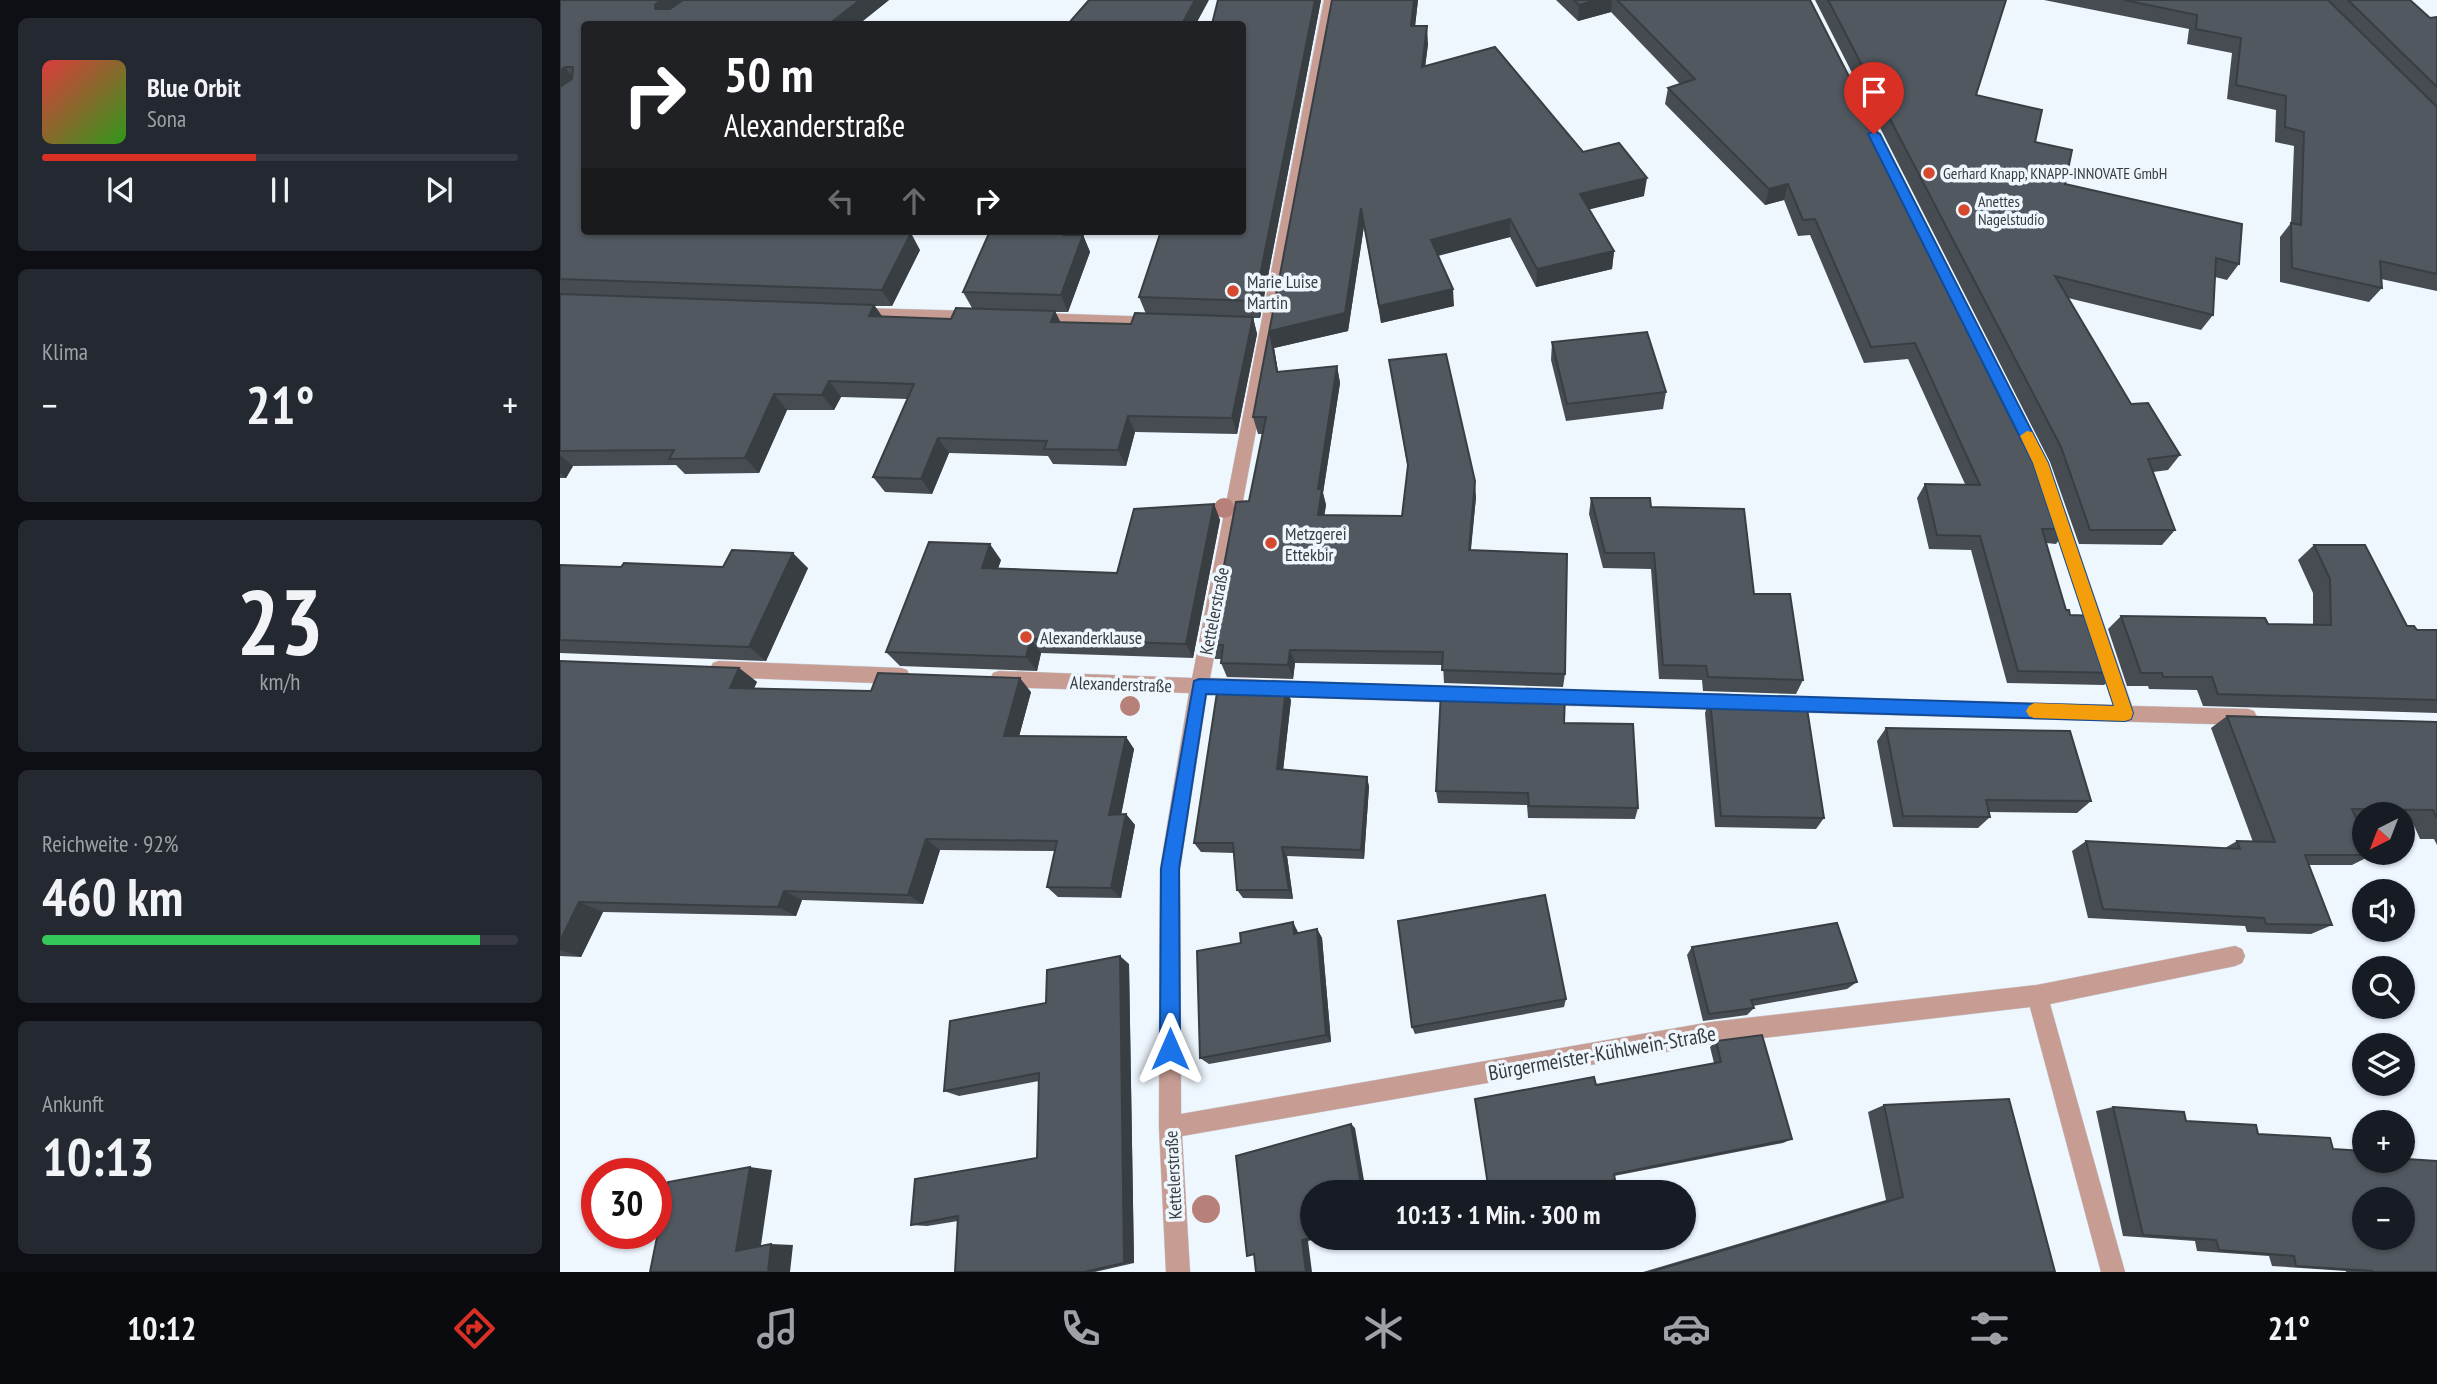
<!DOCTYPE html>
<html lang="de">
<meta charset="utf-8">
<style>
body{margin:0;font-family:"PT Sans Narrow",sans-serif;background:#242831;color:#f1f3f6;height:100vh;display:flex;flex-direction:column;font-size:26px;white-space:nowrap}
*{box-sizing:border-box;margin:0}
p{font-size:23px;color:#9ea1a6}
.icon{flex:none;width:38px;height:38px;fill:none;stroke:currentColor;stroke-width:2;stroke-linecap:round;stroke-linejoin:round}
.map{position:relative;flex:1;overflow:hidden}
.side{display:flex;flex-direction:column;gap:18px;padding:18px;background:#0d0f14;width:560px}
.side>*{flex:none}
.top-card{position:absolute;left:21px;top:21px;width:665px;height:214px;border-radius:7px;box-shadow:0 2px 5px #0004;background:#202124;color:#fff;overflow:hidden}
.needle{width:46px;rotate:222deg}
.controls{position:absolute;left:1792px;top:802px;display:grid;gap:14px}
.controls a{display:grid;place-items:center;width:63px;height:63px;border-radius:50%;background:#171b24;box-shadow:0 2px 5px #0004;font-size:35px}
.speed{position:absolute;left:21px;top:1158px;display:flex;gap:14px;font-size:35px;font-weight:700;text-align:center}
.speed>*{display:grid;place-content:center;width:91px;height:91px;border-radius:50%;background:#171b24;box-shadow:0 2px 5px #0004;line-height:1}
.speed .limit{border:10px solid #d22;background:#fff;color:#111}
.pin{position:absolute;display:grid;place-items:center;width:60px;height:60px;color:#fff;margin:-72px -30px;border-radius:50% 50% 50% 0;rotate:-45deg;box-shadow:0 0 7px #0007}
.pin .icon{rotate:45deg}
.me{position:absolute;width:77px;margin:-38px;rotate:0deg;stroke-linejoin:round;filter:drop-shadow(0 0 5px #0008)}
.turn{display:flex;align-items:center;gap:24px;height:147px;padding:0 28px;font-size:32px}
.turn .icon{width:91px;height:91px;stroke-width:2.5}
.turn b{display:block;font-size:49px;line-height:60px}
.lanes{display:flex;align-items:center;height:66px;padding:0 28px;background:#0003;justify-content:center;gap:35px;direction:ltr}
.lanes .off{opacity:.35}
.big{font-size:52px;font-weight:800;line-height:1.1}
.side .widget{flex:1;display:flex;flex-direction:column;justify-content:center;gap:10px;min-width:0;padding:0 24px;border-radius:10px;background:#242831}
.side .dial{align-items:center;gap:0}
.dial b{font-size:91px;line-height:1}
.song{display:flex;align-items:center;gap:21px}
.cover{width:84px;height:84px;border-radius:10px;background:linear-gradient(135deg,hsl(0 70% 55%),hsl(110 70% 35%))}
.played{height:7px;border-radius:4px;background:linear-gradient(90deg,#d93025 45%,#363941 45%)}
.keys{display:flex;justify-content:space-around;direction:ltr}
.heat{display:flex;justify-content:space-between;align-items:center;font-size:38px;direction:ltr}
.charge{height:10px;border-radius:5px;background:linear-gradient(90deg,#34c759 92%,#363941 0)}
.trip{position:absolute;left:740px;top:1180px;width:396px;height:70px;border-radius:35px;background:#171b24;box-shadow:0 2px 5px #0004;font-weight:800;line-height:70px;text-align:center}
.tab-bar{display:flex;height:112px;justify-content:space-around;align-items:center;background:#090b0e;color:#9ea1a6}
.tab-bar .icon{width:49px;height:49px}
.tab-bar .on{color:#d93025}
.tab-bar b{font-size:32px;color:#f1f3f6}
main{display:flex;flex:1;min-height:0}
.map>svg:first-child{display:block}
</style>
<main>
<section class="side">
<div class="widget">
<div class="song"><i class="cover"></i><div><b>Blue Orbit</b><p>Sona</p></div></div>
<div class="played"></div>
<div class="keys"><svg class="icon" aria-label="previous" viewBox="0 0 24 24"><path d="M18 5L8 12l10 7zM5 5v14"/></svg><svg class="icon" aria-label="pause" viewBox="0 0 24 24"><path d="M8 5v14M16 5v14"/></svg><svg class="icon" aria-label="next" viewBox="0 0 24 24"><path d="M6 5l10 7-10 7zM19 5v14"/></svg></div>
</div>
<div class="widget"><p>Klima</p>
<div class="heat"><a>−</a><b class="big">21°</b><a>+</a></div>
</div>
<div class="widget dial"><b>23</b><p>km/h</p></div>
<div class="widget"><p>Reichweite · 92%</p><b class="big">460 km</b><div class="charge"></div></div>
<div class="widget"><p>Ankunft</p><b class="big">10:13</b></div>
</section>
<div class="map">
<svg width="1877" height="1272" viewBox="0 0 1877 1272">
<rect width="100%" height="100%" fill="#eef6fe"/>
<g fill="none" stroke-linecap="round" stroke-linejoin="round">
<defs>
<path id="minor" d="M764 0H776L650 678 904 687 910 689 913 695 910 701 904 703 647 694 620 869 621 1114 1151 1022 1477 985 1675 946 1682 949 1685 956 1682 963 1675 966 1490 1004 1565 1272H1541L1470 1007 1151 1044 622 1136 630 1272H606L599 1127 600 869 629 693 439 687 433 685 430 679 433 673 439 671 632 678Z
M299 308 414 311 421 316 414 321 299 318 292 313Z
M477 313 596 317 603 322 596 327 477 323 470 318Z
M1497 505 1505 511 1572 706 1688 709 1694 711 1697 717 1694 723 1688 725 1223 712 1217 710 1214 704 1217 698 1223 696 1553 705 1489 511Z
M159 661 341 668 347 670 350 676 347 682 341 684 159 677 153 675 150 669 153 663Z
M981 689 1170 694 1176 696 1179 702 1176 708 1170 710 981 705 975 703 972 697 975 691Z"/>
</defs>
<use href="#minor" stroke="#cad1d8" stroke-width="1"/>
<use href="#minor" fill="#c69c93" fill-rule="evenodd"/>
</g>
<g fill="#b78078">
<circle cx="664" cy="508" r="10"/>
<circle cx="570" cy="706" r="10"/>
<circle cx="646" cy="1209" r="14"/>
</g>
<path fill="#464c52" d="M0 0H329L299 24H24V231L314 232 360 250 332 306H315L322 316 391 319 412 308 403 292 430 231H522L520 235H523L530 252 508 312H495L500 322 571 324 586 314 579 297 682 231 658 0H761L700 318H693L697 334 677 434 575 432 566 466 493 464 488 456 389 453 372 494 325 492 313 477 348 399 281 397 274 410H227L199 473 125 474 116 465 13 466 6 478H0Z
M772 0H858L855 26 868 44 865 66 1023 152 1084 196 1029 209 1054 251 1052 269 976 287 950 237 878 256 894 306 821 323 804 226 788 331 714 348 718 372 777 366 780 383 763 493 766 505 764 515 842 516 848 469 829 360 916 497 911 550 1005 674 1003 687 884 683 883 665 735 663 733 679 667 677 661 663V659H655L649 645 689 501 703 434H698L693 417Z
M996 0H1250L1507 529 1496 544 1486 543 1506 610 1557 673 1544 685 1447 683 1411 550 1369 549 1357 498 1365 484H1405L1348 359 1304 363 1250 235 1238 236 1224 200 1205 205 1105 104 1108 88 1120 84 1051 12 1018 21Z
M1255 0H1446L1416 95 1475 142 1505 184 1679 264 1667 280 1655 277 1653 315 1641 330 1508 298 1571 404 1620 455 1608 470 1593 472 1615 530 1602 545 1519 544 1490 462Z
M1484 0H1850L1870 18 1877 17V291L1821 279 1822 288 1809 302 1720 282V237L1731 223 1734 146 1715 142 1716 110 1667 99 1672 53 1627 44 1629 29Z
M992 342 1106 392 1103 409 1006 421 991 360Z
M1031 498 1091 507 1194 594 1243 680 1236 694 1143 691 1142 680 1099 679 1091 569 1043 568 1029 514Z
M654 504 660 520 633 658 481 653 477 671 340 666 326 652 441 560 438 568 557 573Z
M1754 545 1847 626 1857 630H1877V713L1643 706 1637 690 1589 689 1588 686H1567L1548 629 1561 616 1708 624 1753 625V593L1738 560Z
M0 565 61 567H163L248 568 206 661 0 653Z
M0 661 179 668 197 682 193 689 471 692 459 736 566 737 574 749 561 814H566L575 825 561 898 498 897 487 887 495 851 380 850 363 904 242 900 236 916 43 912 21 957 0 956Z
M1150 699 1264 818 1256 829 1155 827 1145 713Z
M731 700 723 770 807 777 809 787 804 859 727 856 733 899 683 898 677 890 674 853 641 852 634 843Z
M1667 716 1877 722V845L1874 839H1860L1852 821H1843V814H1804V820H1797L1812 855 1792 865H1749L1772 925 1751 934 1687 932 1685 926 1528 918 1512 851 1526 841 1665 848 1677 841 1693 842 1651 728Z
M1004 723 1078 808 1075 819 968 818 967 805 878 803 876 791Z
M1326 728 1531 801 1517 813 1429 812 1430 817 1418 828 1333 827 1317 741Z
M757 929 762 938 771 1042 649 1064 640 1058 681 943 738 932V933Z
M1132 947 1297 982 1287 989 1193 1006 1194 1008 1187 1015 1143 1021 1127 955Z
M569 964 574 1263 535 1272H395L398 1221 367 1226 351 1225 477 1158 479 1081 399 1096 384 1091 486 1003Z
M1006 999 1004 1007 855 1034 852 1027Z
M1156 1041 1232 1139 1223 1143 1054 1176 1055 1180 1052 1182 1004 1192H929L1036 1085 1154 1063 1150 1047Z
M1324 1105 1495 1272H1083L1326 1200 1308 1112Z
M1553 1107 1773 1149 1877 1272H1786V1271L1712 1266 1709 1256 1637 1251 1635 1241 1563 1236 1536 1111Z"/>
<path fill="#393e42" d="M101 0H135L106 24 95 9V5Z
M300 0H329L299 24H269Z
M635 0H649L636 24H622Z
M755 0H761L700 318 695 301Z
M854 0H858L853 44 851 26Z
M1036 0H1052L1051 12 1018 21 1019 5Z
M867 26 868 44 863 85 862 67Z
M5 67 18 84 0 98V71Z
M1087 178 1084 196 1019 212 1020 194Z
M1228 184 1224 200 1205 205 1209 189Z
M801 208 804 226 788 331 714 348 721 389 717 372 710 331Z
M950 219V237L872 257 871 240Z
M506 231H522L511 252 504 235Z
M351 233 360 250 332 306 322 290Z
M523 235 530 252 508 312 501 295Z
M1054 251 1052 269 976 287 977 269Z
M893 289 894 306 821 323 819 306Z
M314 305 325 321 309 316Z
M495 311 503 327 491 322Z
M693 317 697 334 677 434 672 418Z
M777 366 780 383 763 493 766 505 762 531 758 515V489Z
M269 381 281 397 274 410 262 395Z
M214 394 227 410 199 473 185 458Z
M568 416 575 432 566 466 558 450Z
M378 438 389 453 372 494 361 479Z
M0 455 13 466 6 478 0 473Z
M915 481 916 497 909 565V550Z
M654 504 660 520 633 658 626 644Z
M430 544 441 560 433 583 422 568Z
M233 553 248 568 206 661 189 647Z
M471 639 481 653 477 671 466 657Z
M730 650 735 663 733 679 728 665Z
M179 668 197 682 188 702 170 688Z
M460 678 471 692 456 748 444 736Z
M726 688 731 700 722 780 717 769Z
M566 737 574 749 559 826 549 815Z
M807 777 809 787 804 859 801 850Z
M566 814 575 825 561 898 551 888Z
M366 839 380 850 363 904 348 895Z
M722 847 727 856 733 899 729 890Z
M224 891 242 900 236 916 218 907Z
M19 902 43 912 21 957 0 950V941Z
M733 922 738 932 740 942 734 934Z
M757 929 762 938 771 1042 766 1035Z
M560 956 569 964 574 1263H564Z
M791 1124 795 1128 806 1192H802Z
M190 1167 212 1170 200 1252 176 1251Z
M754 1237H762L748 1241 752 1272H746L742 1240Z
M211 1244 233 1245 230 1272H208Z"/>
<path fill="#51585f" stroke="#393e42" stroke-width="2" fill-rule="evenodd" d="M0 0H101L95 5V9H110L123 0H300L269 24H24V231H294L351 233 322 290 0 279V87L12 79 13 67H5L0 71Z
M529 0H635L622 24H508Z
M658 0H755L695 301 579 297 601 231H682V24H652Z
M772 0H854L851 26H867L862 67 935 47 1023 152 1059 143 1087 178 1020 194 1054 251 977 269 950 219 871 240 893 289 819 306 801 208 785 313 710 331 717 372 777 366 758 489H762L758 515 842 516 848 465 829 360 886 354 915 481 909 550 1007 554 1005 674 882 670 883 652 730 650 728 665 661 663 663 645H649L676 502 689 501 706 417H693Z
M1014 0H1036L1019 5Z
M1057 0H1250L1479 449 1507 529H1482L1506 610H1509L1510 615 1537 616 1557 673 1458 671 1420 536 1377 535 1365 484 1420 485 1355 343 1311 347 1255 219 1243 220 1228 184 1209 189 1108 88 1135 79Z
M1268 0H1446L1416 95 1482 110 1475 142 1512 150 1505 184 1682 224 1679 264 1656 258 1653 315 1495 276 1571 404 1588 403 1620 455 1588 459 1615 530H1530L1501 447Z
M1564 0H1768L1877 107V274L1820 261 1822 288 1732 268 1731 223 1741 225 1744 132 1725 127 1726 96 1676 85 1681 38 1636 29 1637 15Z
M1788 0H1850L1870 18 1877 17V87Z
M430 231H506L504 235H523L501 295 403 292Z
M0 294 314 305 309 316 391 319 396 308 495 311 491 322 571 324 575 313 693 317 672 418 568 416 558 450 484 449 487 441 378 438 361 479 313 477 354 384 269 381 262 395 214 394 185 458 109 459 114 450 0 451Z
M1087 332 1106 392 1007 404 992 342Z
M1031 498H1090L1091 507 1184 509 1194 594H1230L1243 680 1148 677 1146 666 1103 665 1094 553H1045Z
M654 504 626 644 471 639 466 657 326 652 369 542 430 544 422 568 557 573 574 509Z
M1754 545H1805L1847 626H1854L1857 630H1877V700L1658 694 1652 677H1603L1602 673H1581L1561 616 1705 618 1708 624 1771 625 1770 579Z
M172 550 233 553 189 647 0 640V565L61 567 64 563 163 567Z
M0 661 179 668 170 688 311 691 318 673 460 678 444 736 566 737 549 815 566 814 551 888 487 887 497 841 366 839 348 895 224 891 218 907 19 902 0 941Z
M658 686 726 688 717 769 807 777 801 850 722 847 729 890H677L673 843H634Z
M881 691 1005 695 1004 723 1073 724 1078 808 969 806 968 793 876 791Z
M1150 699 1246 702 1264 818 1161 816Z
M1667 716 1877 722V818L1873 810 1792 809 1804 836V852H1811L1812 855H1745L1772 925 1706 924 1704 918 1543 909 1526 841 1680 849 1677 841 1715 842Z
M1326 728 1510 731 1531 801 1426 800 1430 817 1343 816Z
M985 895 1006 999 852 1027 838 921Z
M733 922 734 934 757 929 766 1035 640 1058 637 951 681 943 680 933Z
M1277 923 1297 982 1191 1000 1194 1008 1149 1014 1132 947Z
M560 956 564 1263 524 1272H395L398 1216 351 1225 355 1179 477 1158 479 1073 384 1091 390 1021 486 1003 487 970Z
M1202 1035 1232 1139 1054 1174 1055 1180 995 1192H929L915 1099 1034 1077 1036 1085 1161 1062 1156 1041Z
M1449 1099 1495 1272H1090L1343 1197 1324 1105Z
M1553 1107 1624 1112 1626 1121 1696 1125 1698 1134 1770 1138 1773 1149 1804 1151V1160H1843V1154H1845L1847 1159 1877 1161V1272H1812V1271L1736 1266 1734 1256 1659 1250 1656 1240 1583 1235ZM1804 1199H1843V1237H1804Z
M791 1124 802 1192H752V1237H754L742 1240 746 1272H696L694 1254 687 1256 676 1156Z
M190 1167 176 1251 211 1244 208 1272H90L108 1182Z"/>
<path fill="#1a73e8" stroke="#114b97" stroke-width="2" d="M1314 131 1320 134 1488 463 1573 713 1571 719 1565 721 646 694 619 869 620 1049 617 1056 610 1059 603 1056 600 1049 601 869 634 681 639 679 1554 706 1473 463 1308 134Z"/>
<path fill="#f59e0b" d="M1467 431 1472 432 1488 463 1573 713 1571 719 1565 721 1474 718 1469 716 1466 711 1469 706 1474 703 1554 706 1473 463 1460 436Z"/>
<g fill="#d54a2f" stroke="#eef6fe" stroke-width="2.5">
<circle cx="1369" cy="173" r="7"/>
<circle cx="1404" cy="210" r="7"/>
<circle cx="673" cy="291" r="7"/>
<circle cx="711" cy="543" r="7"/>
<circle cx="466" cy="637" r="7"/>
</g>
<g text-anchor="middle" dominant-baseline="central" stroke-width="7" stroke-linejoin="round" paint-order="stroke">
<g font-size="16" fill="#3a3d40" stroke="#eef6fe" text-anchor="start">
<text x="1383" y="173">Gerhard Knapp, KNAPP-INNOVATE GmbH</text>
<text x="1418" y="201">Anettes<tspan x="1418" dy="18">Nagelstudio</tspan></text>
</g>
<g font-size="18" fill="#3a3d40" stroke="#eef6fe" text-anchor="start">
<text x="687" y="281">Marie Luise<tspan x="687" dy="21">Martin</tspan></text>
<text x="725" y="533">Metzgerei<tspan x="725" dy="21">Ettekbir</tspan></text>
<text x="480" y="637">Alexanderklause</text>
</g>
<g font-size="18" fill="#3a3d40" stroke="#eef6fe">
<text transform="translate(654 611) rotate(-79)">Kettelerstraße</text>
<text transform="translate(561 684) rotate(2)">Alexanderstraße</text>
<text transform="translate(613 1175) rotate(-93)">Kettelerstraße</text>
</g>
<g font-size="21" fill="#3a3d40" stroke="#eef6fe">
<text transform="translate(1042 1053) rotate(-10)">Bürgermeister-Kühlwein-Straße</text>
</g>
</g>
</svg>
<div class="controls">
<a><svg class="needle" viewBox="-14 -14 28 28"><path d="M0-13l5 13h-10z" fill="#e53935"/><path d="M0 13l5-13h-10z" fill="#9ea1a6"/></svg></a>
<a><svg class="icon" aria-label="sound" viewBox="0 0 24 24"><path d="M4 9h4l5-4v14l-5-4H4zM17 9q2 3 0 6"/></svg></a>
<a><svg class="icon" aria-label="search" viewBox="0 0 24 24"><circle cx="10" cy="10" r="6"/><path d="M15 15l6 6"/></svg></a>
<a><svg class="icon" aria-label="layers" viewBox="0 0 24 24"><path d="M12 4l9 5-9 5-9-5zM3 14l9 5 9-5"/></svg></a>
<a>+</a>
<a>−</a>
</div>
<div class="speed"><div class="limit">30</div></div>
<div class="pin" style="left:1314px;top:134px;background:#d93025"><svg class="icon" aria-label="arrive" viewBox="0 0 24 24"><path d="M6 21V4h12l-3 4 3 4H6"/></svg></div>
<svg class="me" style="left:610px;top:1049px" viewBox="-20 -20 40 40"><path d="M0-17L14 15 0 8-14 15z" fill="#1a73e8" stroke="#fff" stroke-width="4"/></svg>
<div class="trip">10:13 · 1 Min. · 300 m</div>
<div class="top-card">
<div class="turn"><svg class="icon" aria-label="right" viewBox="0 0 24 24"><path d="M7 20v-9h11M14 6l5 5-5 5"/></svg><div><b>50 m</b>Alexanderstraße</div></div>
<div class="lanes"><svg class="icon off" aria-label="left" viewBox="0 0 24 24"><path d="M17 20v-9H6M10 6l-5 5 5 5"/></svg><svg class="icon off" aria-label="ahead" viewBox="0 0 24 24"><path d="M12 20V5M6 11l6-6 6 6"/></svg><svg class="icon" aria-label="right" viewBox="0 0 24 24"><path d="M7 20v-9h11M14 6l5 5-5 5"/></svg></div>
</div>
</div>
</main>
<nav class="tab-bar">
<b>10:12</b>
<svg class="icon on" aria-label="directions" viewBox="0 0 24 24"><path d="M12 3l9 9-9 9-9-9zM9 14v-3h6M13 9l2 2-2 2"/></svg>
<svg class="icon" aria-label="music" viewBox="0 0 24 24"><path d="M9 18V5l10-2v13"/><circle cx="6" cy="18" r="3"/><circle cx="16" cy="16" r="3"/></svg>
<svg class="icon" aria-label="phone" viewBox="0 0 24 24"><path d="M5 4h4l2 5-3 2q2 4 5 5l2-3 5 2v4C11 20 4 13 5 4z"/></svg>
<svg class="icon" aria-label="climate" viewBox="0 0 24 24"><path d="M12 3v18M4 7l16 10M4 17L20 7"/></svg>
<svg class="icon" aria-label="car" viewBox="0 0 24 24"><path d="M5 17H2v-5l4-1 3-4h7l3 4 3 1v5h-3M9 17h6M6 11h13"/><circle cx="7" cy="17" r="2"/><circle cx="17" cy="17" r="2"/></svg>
<svg class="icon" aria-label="filters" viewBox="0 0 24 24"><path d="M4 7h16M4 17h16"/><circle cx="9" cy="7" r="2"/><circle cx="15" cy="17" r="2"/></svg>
<b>21°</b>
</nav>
